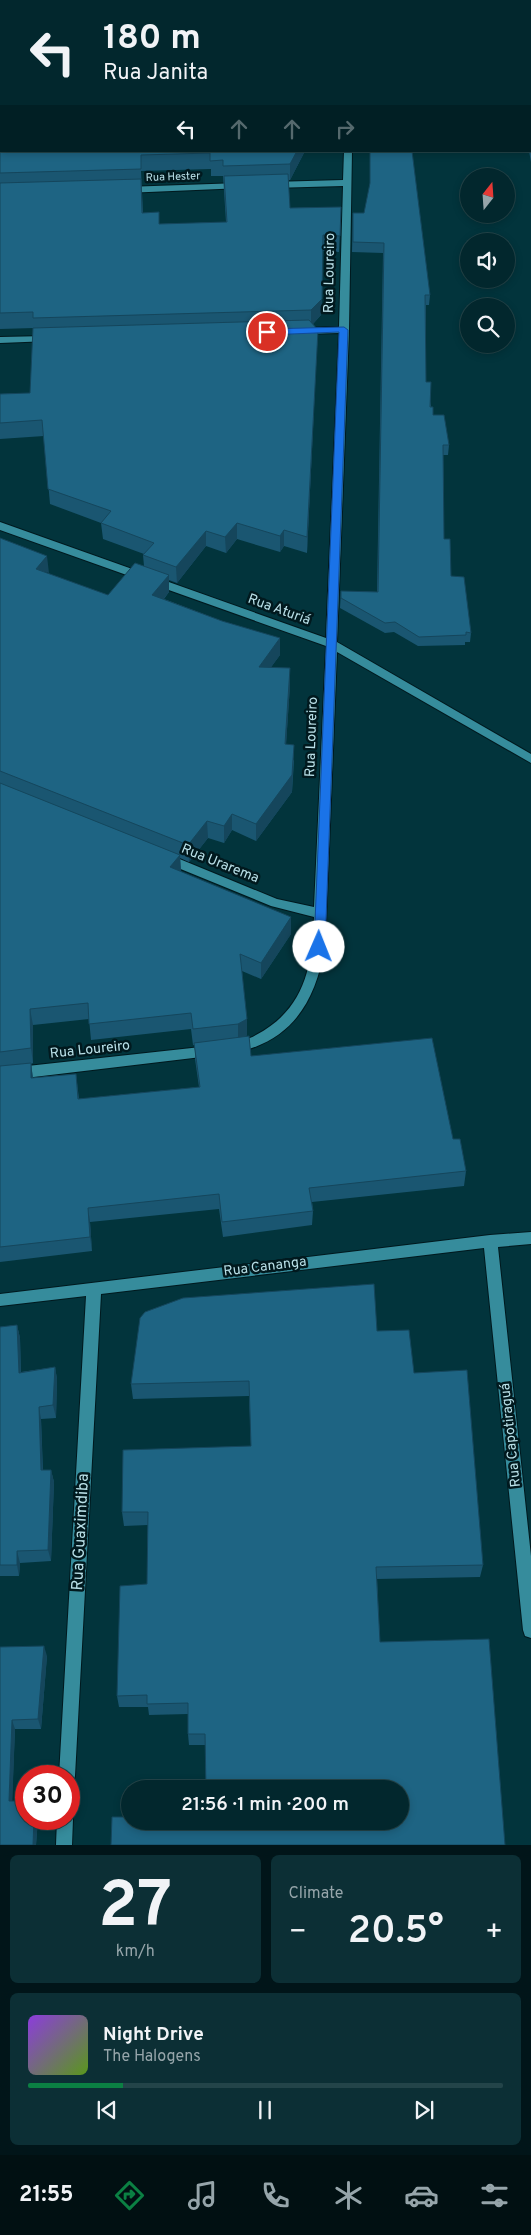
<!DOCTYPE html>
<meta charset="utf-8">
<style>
body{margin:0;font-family:Overpass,sans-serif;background:#0c2f35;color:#f1f3f6;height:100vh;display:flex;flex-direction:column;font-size:19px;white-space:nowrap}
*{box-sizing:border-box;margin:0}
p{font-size:16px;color:#96a5aa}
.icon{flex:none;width:28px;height:28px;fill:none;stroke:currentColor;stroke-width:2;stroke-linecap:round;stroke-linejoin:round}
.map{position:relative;height:1845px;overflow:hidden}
.sheet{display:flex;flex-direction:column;gap:10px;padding:10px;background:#011519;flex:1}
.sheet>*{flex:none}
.guide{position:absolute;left:0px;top:0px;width:531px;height:152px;box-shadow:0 2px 8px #0003,0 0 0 1px #234449;background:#02272d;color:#f1f3f6;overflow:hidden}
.needle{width:32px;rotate:17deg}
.controls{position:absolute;left:460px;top:168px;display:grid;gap:10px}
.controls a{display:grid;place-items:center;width:55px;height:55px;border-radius:50%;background:#02272d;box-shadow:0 2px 8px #0003,0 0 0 1px #234449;font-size:25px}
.speed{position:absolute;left:15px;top:1765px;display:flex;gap:10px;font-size:25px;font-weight:700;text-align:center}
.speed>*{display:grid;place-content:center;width:65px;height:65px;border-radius:50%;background:#02272d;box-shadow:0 2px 8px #0003,0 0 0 1px #234449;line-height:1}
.speed .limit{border:8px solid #d22;background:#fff;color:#111}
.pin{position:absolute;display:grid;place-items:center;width:42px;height:42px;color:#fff;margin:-21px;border:2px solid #fff;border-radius:50%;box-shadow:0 1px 5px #0007}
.me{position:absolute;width:55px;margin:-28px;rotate:1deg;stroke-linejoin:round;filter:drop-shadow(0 0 4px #0008)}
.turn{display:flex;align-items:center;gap:18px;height:105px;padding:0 20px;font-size:22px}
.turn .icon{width:65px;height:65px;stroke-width:2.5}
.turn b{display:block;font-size:35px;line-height:42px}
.lanes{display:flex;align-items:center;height:48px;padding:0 20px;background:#0003;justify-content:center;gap:25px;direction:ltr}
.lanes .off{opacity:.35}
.big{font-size:38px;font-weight:600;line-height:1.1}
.sheet .tile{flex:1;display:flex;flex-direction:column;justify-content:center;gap:8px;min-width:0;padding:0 18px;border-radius:8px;background:#0c2f35}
.sheet .dial{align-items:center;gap:0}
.dial b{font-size:65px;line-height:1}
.song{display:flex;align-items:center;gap:15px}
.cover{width:60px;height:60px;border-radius:8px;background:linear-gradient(135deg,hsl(270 70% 55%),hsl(90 70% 35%))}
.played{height:5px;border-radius:2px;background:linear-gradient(90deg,#0b8043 20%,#234449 20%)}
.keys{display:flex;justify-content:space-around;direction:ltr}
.heat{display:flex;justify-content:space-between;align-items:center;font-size:28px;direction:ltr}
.sheet .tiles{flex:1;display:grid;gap:10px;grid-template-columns:1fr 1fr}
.tile:last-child{grid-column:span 2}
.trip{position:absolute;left:121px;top:1780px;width:288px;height:50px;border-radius:25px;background:#02272d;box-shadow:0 2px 8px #0003,0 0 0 1px #234449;font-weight:600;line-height:50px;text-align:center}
.menu{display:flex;height:80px;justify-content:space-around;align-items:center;background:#011012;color:#96a5aa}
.menu .icon{width:35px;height:35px}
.menu .active{color:#0b8043}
.menu b{font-size:22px;color:#f1f3f6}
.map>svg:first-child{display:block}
</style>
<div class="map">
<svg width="531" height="1845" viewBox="0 0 531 1845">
<rect width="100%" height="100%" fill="#02343c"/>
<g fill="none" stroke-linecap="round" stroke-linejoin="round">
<defs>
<path id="minor" d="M521 0H529L530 1H522Z
M344 151H352L349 330 337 642 531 754V763L337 652 325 947C315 1002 293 1040 235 1053L230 1052 228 1048 230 1044C239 1041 248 1040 256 1035 305 1009 312 967 314 917L271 906 161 861 159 858 165 853 277 899 314 907 326 646 0 530V522L326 638 339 333 302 334 297 331 302 328 339 327 343 186 272 188 268 185 272 182 343 180Z
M240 183 243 184V188L125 193 121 190 125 187Z
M47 336 52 339 50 341 0 343V337Z
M210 1046 215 1047 217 1051 215 1055 210 1056 0 1081V1069Z
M531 1232V1244L498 1247 531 1556V1638L525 1636 523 1630 484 1248 101 1294 75 1776 73 1782 69 1784V1776H59L86 1296 0 1306V1294L490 1235Z
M69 1812 73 1819 72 1845H56L57 1819H69Z"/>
</defs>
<use href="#minor" stroke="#01191e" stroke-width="2"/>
<use href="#minor" fill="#368c9c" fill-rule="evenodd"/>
</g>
<path fill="#1a5671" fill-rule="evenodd" d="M0 0 1 151H305L290 180H288L290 208 341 207 339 252 323 251 321 315 313 324 318 330 317 346 307 553 284 546 280 552 237 539 226 553 206 546 177 583 169 580V592L164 599 222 621 280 638V655L271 667 290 685 286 744 294 761 292 792 256 841 232 830 224 843 208 838 189 862 180 858 181 872 291 934 261 979 242 971 247 1035 246 1036 251 1056 453 1139 466 1171 464 1186 312 1202 313 1211 312 1225 223 1237 219 1209 90 1222 92 1251 0 1262V538L48 574 108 595 144 566 143 555 144 554 103 539 101 523 50 504 44 436 0 439V394L30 393 34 328 0 329ZM211 169V176H223L226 222 160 224 143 213 141 171ZM89 1019 91 1040 191 1029 193 1045H195V1059L199 1087 79 1099 76 1074 33 1078 31 1064 33 1063V1025Z
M530 7H531V62L530 63Z
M530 97H531V162L529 151H530Z
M353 213H364L430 295 429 305H426V382L433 415 449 445 448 455H443L444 539 451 576 471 633 470 642H465V645L418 646 394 632 385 633 340 608 341 591 377 592 383 253 352 252Z
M17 1325 20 1338 21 1372 55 1367 57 1379 56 1418 41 1419 43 1470H51L54 1482 51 1561 20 1563 19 1576H0V1327Z
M377 1331 414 1373 483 1565 480 1577 377 1579 380 1642 400 1821 205 1745H189L188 1734V1714L149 1715 148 1707H119L117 1696 147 1584 148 1525 124 1526 122 1512 251 1446 249 1396 133 1399 131 1384Z
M0 1647 47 1656 41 1729H15L12 1801 26 1819H38L36 1845H0Z"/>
<path fill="#15465c" d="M297 151H305L290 180V164Z
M322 299 321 315 311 326V310Z
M318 330 317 346 307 553V537Z
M237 523V539L226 553 225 537Z
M284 530V546L280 552V536Z
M206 531V546L177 583 176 567Z
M47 556 49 573 36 569Z
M169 575V592L153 612 152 595Z
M280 638V655L259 684V667Z
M290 668V685L285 761V744Z
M294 745 292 792 256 841V824Z
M232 814V830L224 843V826Z
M207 821 208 838 189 862 188 845Z
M180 855 181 872 170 867Z
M291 917V934L261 979V963Z
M30 1009 33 1025V1063L31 1048Z
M247 1019V1035L238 1040V1024Z
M31 1063 33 1079 31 1078Z
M88 1208 90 1222 92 1251 90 1237Z
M17 1325 20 1338 21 1385 19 1373Z
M55 1367 57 1379 56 1418 53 1405Z
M39 1407 41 1419 43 1481 41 1470Z
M51 1470 54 1482 51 1561 48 1550Z
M17 1551 20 1563 19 1576 17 1565Z
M44 1646 47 1656 41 1729 38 1719Z
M12 1720 15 1729 12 1810 9 1801Z
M34 1819H38L36 1845H33Z"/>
<path fill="#1e6483" stroke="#15465c" d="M0 0H208V1H1V151H297L290 164 223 166V160L210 161V153L141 155V169L0 173Z
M530 7H531V50H530Z
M530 97H531V136L530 131Z
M370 151H412L430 295H425L426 382H431L430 407H433V415H444L449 445H443L444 539H450L451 576 464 577 471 633 466 632V635L419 637 395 622 385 623 341 598V591L378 592 384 243 353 242V213H364L370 183Z
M288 174 290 208 341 207 340 236 323 235 322 299 311 310 33 318V312L0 313V183L141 179 142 213 159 212V224L227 222 224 176Z
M309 320 318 330 307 537 284 530 280 536 237 523 225 537 206 531 176 567 143 555 154 543 101 523 111 511 48 489 42 420 0 423V394L30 393 33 328Z
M0 538 47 556 36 569 108 595 135 563 169 575 152 595 222 621 280 638 259 667 290 668 285 744 294 745 292 775 256 824 232 814 224 826 207 821 188 845 0 771Z
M0 783 180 855 170 867 291 917 261 963 240 954 247 1019 238 1024 193 1029 191 1013 89 1024 88 1003 30 1009 31 1048 0 1052Z
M249 1036 251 1056 432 1038 453 1139H460L466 1171 309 1188 313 1211 222 1222 219 1194 88 1208 90 1237 0 1247V1066L31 1063V1078L76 1074 78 1099 200 1087 194 1043Z
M374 1284 377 1331 409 1330 414 1373 467 1370 483 1565 376 1567 380 1642 489 1639 505 1845H111L112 1817H130V1821H400V1789H206L205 1734H188V1703L147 1704V1695L117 1696 120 1586 147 1584 148 1512H122L123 1450 251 1446 249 1381 131 1384 140 1318 145 1312 183 1298Z
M17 1325 19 1373 55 1367 53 1405 39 1407 41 1470H51L48 1550 17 1551V1565H0V1327Z
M44 1646 38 1719 12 1720 9 1801H26V1819H34L33 1845H0V1647Z"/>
<path fill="#1a73e8" stroke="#114b97" d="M344 327 348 330 325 947 319 951 314 947 339 332 267 335 263 332 267 329Z"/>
<g text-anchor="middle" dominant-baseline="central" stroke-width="5" stroke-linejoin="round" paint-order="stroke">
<g font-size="11" fill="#b9e0e8" stroke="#01191e">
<text transform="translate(173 177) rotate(-2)">Rua Hester</text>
</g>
<g font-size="14" fill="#b9e0e8" stroke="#01191e">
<text transform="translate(330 273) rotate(-89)">Rua Loureiro</text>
<text transform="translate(279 610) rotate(20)">Rua Aturiá</text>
<text transform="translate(312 737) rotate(-88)">Rua Loureiro</text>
<text transform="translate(220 864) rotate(22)">Rua Urarema</text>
<text transform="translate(90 1050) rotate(-6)">Rua Loureiro</text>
<text transform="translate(265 1267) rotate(-7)">Rua Cananga</text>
<text transform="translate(511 1435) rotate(-96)">Rua Capotiraguá</text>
</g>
<g font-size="16" fill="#b9e0e8" stroke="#01191e">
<text transform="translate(81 1532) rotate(-87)">Rua Guaximdiba</text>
</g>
</g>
</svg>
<div class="controls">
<a><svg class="needle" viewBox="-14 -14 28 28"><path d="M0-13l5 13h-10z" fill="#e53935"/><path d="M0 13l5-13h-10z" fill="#96a5aa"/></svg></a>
<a><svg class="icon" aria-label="sound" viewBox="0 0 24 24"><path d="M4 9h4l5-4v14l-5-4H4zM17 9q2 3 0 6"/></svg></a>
<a><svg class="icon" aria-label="search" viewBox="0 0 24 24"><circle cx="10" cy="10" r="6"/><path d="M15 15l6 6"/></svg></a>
</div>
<div class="speed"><div class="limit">30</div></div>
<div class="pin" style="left:267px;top:332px;background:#d93025"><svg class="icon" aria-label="arrive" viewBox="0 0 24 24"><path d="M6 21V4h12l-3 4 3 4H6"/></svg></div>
<svg class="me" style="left:319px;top:947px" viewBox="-20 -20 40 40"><circle r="19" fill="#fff"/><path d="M0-13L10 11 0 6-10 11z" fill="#1a73e8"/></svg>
<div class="trip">21:56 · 1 min · 200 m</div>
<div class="guide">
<div class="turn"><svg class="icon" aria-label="left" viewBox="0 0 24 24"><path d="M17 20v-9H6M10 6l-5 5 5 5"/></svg><div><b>180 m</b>Rua Janita</div></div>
<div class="lanes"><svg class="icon" aria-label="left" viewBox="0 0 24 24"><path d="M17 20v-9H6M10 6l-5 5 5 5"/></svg><svg class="icon off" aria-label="ahead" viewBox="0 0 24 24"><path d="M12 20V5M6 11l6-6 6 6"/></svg><svg class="icon off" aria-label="ahead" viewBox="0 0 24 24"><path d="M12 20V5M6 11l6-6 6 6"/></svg><svg class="icon off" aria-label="right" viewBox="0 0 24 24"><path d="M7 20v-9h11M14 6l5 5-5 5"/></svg></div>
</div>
</div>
<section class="sheet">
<div class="tiles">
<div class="tile dial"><b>27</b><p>km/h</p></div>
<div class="tile"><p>Climate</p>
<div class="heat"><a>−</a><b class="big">20.5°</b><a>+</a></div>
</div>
<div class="tile">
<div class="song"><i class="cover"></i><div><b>Night Drive</b><p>The Halogens</p></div></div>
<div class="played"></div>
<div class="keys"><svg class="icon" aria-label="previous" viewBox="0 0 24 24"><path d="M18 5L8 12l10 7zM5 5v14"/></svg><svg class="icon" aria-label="pause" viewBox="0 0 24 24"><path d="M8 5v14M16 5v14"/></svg><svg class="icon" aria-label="next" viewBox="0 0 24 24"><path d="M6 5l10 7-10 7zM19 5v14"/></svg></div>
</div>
</div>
</section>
<nav class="menu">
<b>21:55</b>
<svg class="icon active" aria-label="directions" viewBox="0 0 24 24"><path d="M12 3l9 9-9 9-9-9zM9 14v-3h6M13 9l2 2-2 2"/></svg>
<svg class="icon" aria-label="music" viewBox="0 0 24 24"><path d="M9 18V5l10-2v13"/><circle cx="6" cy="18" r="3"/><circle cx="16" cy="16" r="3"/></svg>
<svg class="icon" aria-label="phone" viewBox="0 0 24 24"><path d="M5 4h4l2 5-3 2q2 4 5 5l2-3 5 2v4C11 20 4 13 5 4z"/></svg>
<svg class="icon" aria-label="climate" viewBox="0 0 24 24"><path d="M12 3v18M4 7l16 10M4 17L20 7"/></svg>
<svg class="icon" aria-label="car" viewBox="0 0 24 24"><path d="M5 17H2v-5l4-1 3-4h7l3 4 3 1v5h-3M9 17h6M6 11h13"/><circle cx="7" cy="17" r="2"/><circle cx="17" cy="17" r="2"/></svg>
<svg class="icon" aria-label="filters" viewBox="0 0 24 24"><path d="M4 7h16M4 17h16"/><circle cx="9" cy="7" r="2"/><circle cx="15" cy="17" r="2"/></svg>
</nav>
